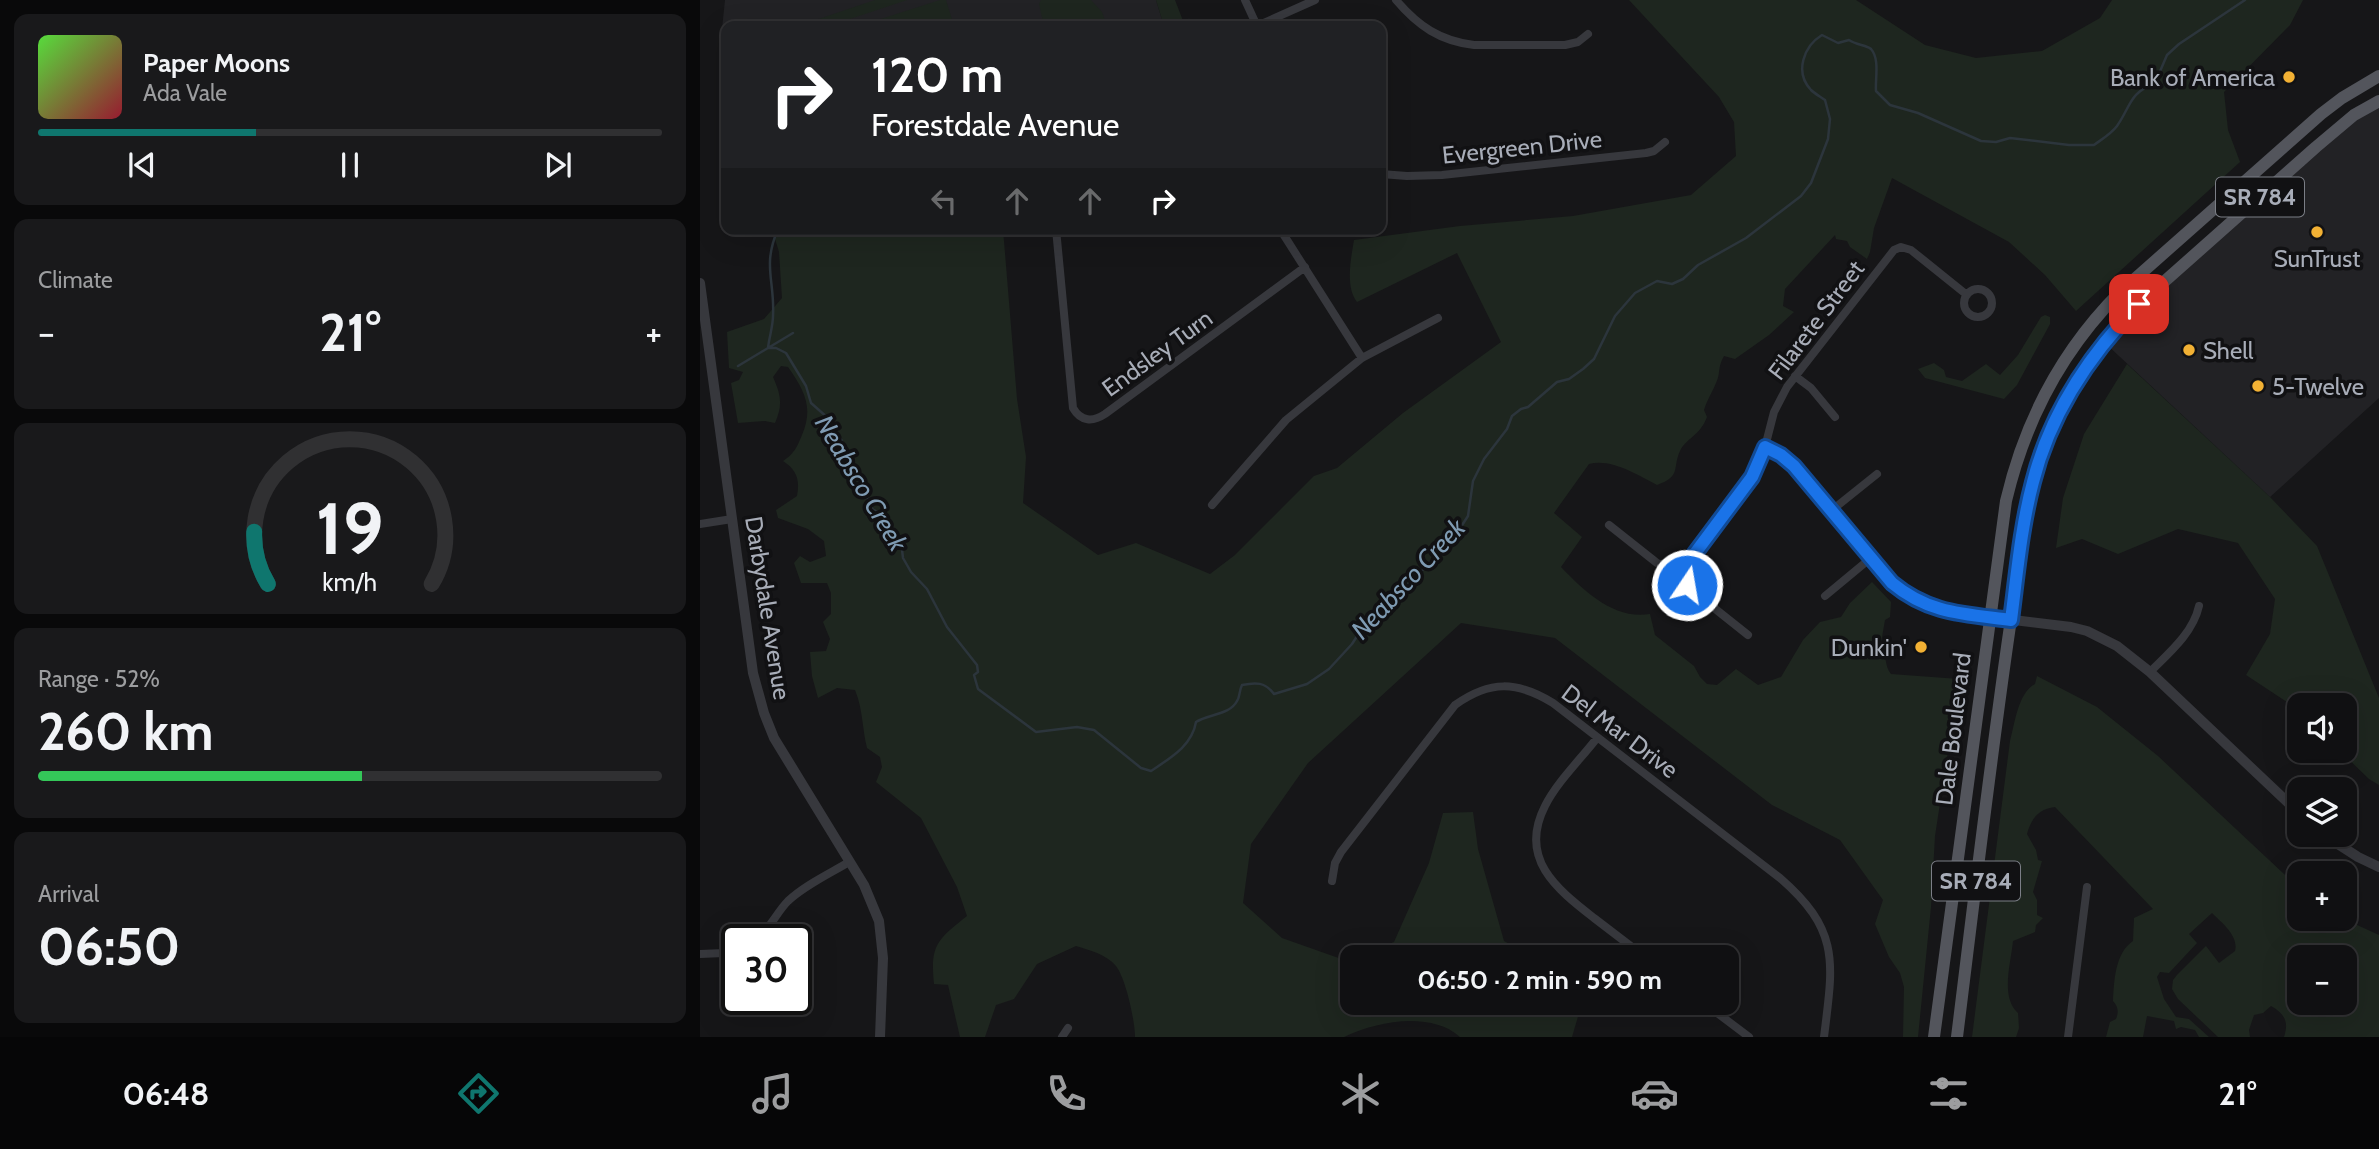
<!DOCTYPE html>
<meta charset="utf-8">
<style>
body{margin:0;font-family:Cabin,sans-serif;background:#19191b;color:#f1f3f6;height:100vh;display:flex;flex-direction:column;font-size:26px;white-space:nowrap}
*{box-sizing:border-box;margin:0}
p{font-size:23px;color:#9c9d9f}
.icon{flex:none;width:38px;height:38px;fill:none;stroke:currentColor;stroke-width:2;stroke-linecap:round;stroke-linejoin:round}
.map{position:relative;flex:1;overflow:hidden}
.drawer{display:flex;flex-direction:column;gap:14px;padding:14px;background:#09090a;width:700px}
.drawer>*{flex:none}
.banner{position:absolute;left:21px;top:21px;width:665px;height:214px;border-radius:14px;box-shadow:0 7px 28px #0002,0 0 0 2px #303032;background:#202124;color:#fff;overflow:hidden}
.buttons{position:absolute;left:1587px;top:693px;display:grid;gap:14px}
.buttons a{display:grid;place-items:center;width:70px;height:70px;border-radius:14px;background:#101012;box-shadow:0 7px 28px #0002,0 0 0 2px #303032;font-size:35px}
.speed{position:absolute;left:21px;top:924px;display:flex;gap:14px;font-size:35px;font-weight:700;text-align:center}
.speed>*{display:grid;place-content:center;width:91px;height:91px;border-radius:50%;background:#101012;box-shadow:0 7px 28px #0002,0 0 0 2px #303032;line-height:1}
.speed .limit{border:4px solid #111;border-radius:10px;background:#fff;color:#111}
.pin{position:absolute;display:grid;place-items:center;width:60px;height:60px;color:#fff;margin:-30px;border-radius:14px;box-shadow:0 4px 10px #0006}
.me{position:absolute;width:77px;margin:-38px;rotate:12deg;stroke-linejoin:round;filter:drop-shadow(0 0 5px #0008)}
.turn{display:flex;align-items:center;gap:24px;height:147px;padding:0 35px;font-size:32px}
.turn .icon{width:91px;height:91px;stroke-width:2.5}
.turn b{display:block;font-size:49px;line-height:60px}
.lanes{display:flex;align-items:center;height:66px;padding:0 35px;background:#0003;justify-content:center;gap:35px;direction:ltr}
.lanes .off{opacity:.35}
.big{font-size:52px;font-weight:700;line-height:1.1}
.drawer .tile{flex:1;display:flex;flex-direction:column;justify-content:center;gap:10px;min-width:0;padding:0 24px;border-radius:14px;background:#19191b}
.drawer .dial{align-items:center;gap:0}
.dial svg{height:182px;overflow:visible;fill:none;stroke:#303032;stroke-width:7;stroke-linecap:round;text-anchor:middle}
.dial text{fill:#f1f3f6;stroke:none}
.song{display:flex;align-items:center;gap:21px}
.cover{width:84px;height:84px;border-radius:10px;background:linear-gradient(135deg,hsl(110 70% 55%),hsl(350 70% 35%))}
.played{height:7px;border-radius:4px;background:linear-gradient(90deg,#0f766e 35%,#303032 35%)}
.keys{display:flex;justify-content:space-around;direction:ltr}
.heat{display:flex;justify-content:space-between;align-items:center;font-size:38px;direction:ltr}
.charge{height:10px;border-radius:5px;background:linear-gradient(90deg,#34c759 52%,#303032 0)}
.trip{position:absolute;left:640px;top:945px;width:399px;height:70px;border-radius:14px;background:#101012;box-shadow:0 7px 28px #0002,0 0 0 2px #303032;font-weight:700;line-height:70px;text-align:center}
.tab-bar{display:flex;height:112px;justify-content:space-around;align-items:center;background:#060607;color:#9c9d9f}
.tab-bar .icon{width:49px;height:49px}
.tab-bar .on{color:#0f766e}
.tab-bar b{font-size:32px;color:#f1f3f6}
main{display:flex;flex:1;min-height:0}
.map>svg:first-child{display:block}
</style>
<main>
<section class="drawer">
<div class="tile">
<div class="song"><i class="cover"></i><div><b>Paper Moons</b><p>Ada Vale</p></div></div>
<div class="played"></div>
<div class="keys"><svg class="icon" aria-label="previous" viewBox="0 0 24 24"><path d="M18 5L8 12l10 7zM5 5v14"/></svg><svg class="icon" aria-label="pause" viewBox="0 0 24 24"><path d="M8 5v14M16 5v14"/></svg><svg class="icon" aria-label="next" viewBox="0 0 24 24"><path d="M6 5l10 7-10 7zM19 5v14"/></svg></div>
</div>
<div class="tile"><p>Climate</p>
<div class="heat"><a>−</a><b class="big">21°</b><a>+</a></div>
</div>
<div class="tile dial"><svg viewBox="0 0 100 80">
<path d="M14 69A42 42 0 1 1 86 69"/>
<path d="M14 69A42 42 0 0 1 8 46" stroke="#0f766e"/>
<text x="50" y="56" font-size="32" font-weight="700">19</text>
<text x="50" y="72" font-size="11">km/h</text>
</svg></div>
<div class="tile"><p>Range · 52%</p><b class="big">260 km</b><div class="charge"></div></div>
<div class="tile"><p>Arrival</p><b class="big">06:50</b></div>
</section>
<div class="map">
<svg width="1679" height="1037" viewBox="0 0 1679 1037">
<rect width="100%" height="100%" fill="#161618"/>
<path fill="#222225" d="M25 0H456L464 26H26V87L22 29Z
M1679 103V398L1570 497 1404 342 1654 116Z"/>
<path fill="#1e261f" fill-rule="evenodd" d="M175 0H207L129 26H98Z
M240 0H246L254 26H159Z
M341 0H391L402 12 407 26H344L339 4Z
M456 0H475L485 26H464Z
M929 0H1156L1225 45 1276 58 1342 51 1400 18 1412 0H1603L1590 25 1524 92 1528 130 1540 162 1376 311 1345 275 1309 242 1192 178 1174 228 1170 252 1167 259 1150 247 1147 241 1136 239 1135 235 1085 289 1083 306 1094 312 1069 335 1035 359 1024 356C1017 368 1021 373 1016 383 1012 393 1007 400 1004 410L1007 417C1000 436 986 438 980 451 972 468 982 476 957 485 938 475 911 458 889 464L854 513 882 537 861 567C884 591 914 620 950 614L955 635 994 666 1000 677 1007 684 1017 685 1036 669 1058 685 1081 677 1103 640 1120 622 1141 617 1150 603 1172 582 1191 602 1190 617 1185 620 1181 643C1187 654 1184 666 1191 674L1259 679 1235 836 1231 907 1218 1037H1203L1204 987 1200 973 1189 957 1175 924 1183 900 1140 840 1072 805 855 638 761 623 608 763 551 844 543 903 582 938 647 961 653 958V1003H882L872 1037H760C731 1011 677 1021 644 1037H435C435 1021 426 979 416 966 406 954 389 950 376 946L337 964 314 999 296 1005 285 1037H260L248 985 234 984C230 945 237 940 267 916L257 887 221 818 176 782 182 767 180 757 167 748C162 728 163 709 155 690L137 688 118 698 112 676 110 652 126 651 130 639 123 622 131 614V593L127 583H101L94 563 100 556 110 562 126 556 124 541 108 529 78 518 76 510 97 496C100 480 97 470 83 461 94 454 97 447 102 435 114 407 104 390 88 367L81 366 73 377C81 395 83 405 75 423L65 421 38 423 31 383 39 380 43 372 29 368 27 332 64 319 82 298 79 252 72 229H303L317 399 326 457 323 503 398 555 436 543 510 574 535 555 614 476 637 468 703 413 801 342 757 253 657 302C645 287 651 258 654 240L760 226 873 216 991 195 1036 156 1034 122 1019 97Z
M1345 315 1350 317V324L1317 385 1304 399 1225 378 1218 369 1234 363 1244 370 1246 377 1262 381 1286 364 1300 375 1318 355 1341 317Z
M1427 364 1570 497 1617 546 1679 698V785L1669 779 1640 751H1645V705H1600L1599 710 1546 675 1570 634 1575 599 1538 543 1478 529 1418 554 1382 539 1356 548 1363 498 1384 434Z
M1337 676 1397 707 1458 756 1599 888 1600 919H1644L1679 935V1037H1584C1589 1022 1585 1014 1571 1006L1563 1013 1554 1015 1549 1030 1550 1037H1518L1478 999 1472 989 1473 980 1477 975 1506 946 1519 963 1535 951C1539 936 1522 923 1512 913L1489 934 1497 943 1469 973 1460 972 1457 977 1464 999 1476 1017 1489 1019 1509 1037H1499L1495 1030 1481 1027 1476 1029 1474 1021 1447 1016 1443 1037H1406L1410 1022 1416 1019C1419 1012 1418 1006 1413 1001 1414 981 1415 953 1433 941L1434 918 1453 909 1355 807C1338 809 1331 819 1327 834L1336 850 1338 860 1342 861 1333 892 1337 900V915L1343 918 1336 925 1335 932 1313 941C1311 963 1300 997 1318 1013L1319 1028 1316 1037H1272L1310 741C1315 723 1318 693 1335 684ZM1600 957H1645V1003H1600Z
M773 812 778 849 804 941 833 957H656L694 942 729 863 743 813Z"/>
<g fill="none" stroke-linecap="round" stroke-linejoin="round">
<path stroke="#2c353c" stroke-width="2.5" d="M485 26 489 20
M78 229C62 266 75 280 73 316 73 326 69 338 68 348L93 333
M38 366 68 348H76L86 353 106 386 111 403 128 418 143 443 144 459 160 482 173 510 185 515 201 541 203 558 211 572 227 589 247 627 277 665 278 672 274 675 278 689 336 732 377 727 394 730 441 768 451 771C470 758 492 746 496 722 508 714 530 715 537 701 540 697 539 691 542 685 556 682 565 682 574 694L607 684 629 669 652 644 674 610 692 599 711 582 755 536 768 516 773 481 784 459 807 429 812 416 821 409 828 407 857 382 869 379 883 369 894 359 915 316 935 293 957 281 972 284 983 279 998 265 1046 238 1101 196 1111 183 1128 139 1130 119 1125 100C1121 97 1115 94 1111 90 1094 72 1104 46 1122 35L1138 43 1149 40C1156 45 1167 45 1171 49 1180 59 1175 79 1176 91L1190 105 1218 113 1281 141 1296 142 1310 138 1369 145H1394C1402 139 1411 134 1417 126 1431 106 1429 93 1455 83L1467 55 1479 44 1545 0"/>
<path stroke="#37383d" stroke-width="8" d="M545 0 557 26 615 0
M696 0C718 26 740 41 774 45H865L878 42 888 34
M681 174 707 176 742 175 946 153 954 151 965 142
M356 229 373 408C381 422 393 422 405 414L605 267
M580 229 662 358
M1264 303a14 14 0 1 1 28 0a14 14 0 1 1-28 0Z
M1095 376 1111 388 1135 417
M1065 447 1081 455 1094 466 1192 583C1223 609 1250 611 1289 617
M512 505 586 420 662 358 738 318
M1132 510 1177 474
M0 524 32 519
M909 525 957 563 967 567
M965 573a13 13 0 1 1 26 0a13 13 0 1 1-26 0Z
M987 564 1053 477 1065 447 1074 412 1087 387 1194 250 1201 247 1211 250 1267 295
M987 583 994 592 1048 635
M1125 596 1172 557
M1450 672C1469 653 1493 633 1499 606
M897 738C880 760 857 782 845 806 818 859 857 889 894 918 911 931 928 944 945 957
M632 881 635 863 641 852 755 705C790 680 817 681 853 703L1080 878C1141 931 1133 963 1124 1037
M55 940C70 930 76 913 88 901 105 885 129 874 149 862
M0 954 24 953 37 950
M1004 1003 1049 1037
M362 1037 368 1028
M1368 1037 1387 887"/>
<path stroke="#37383d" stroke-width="10" d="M0 283 53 673 64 713 74 738 164 885 179 921 183 958 180 1037
M1289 617 1371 627 1387 631 1417 646 1450 672 1600 814
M1624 835 1658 857 1679 867"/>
<path stroke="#53555c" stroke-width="12" d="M1234 1037 1306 501C1325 420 1361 351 1420 292L1621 114 1642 98 1679 76
M1257 1037C1274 900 1290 763 1310 626 1319 569 1321 508 1342 454 1364 397 1396 348 1439 304L1616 147 1654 115 1679 101"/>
</g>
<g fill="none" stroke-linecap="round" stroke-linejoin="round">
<defs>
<path id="route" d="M987 585 991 573 987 564 1052 477 1065 447 1081 455 1094 466 1192 583C1229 614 1265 614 1311 620 1317 574 1321 527 1333 482 1350 414 1390 354 1439 304"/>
</defs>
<use href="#route" stroke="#114b97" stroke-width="18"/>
<use href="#route" stroke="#1a73e8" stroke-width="12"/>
</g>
<g fill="#f2b134" stroke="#111113" stroke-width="2.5">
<circle cx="1589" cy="77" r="7"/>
<circle cx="1617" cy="232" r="7"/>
<circle cx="1489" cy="350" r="7"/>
<circle cx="1558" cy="386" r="7"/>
<circle cx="1221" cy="647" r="7"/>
</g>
<g text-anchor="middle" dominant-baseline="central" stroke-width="7" stroke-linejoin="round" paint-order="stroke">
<g fill="#111113" stroke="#7b7e86" stroke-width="2">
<rect x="1516" y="177.5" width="88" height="39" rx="5"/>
<rect x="1232" y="861.5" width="88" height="39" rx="5"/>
</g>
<g font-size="23" font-weight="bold" fill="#a8adb8">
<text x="1560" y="197">SR 784</text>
<text x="1276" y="881">SR 784</text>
</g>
<g font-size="24" fill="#a8adb8" stroke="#111113" text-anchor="end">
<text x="1575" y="77">Bank of America</text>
<text x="1617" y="258" text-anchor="middle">SunTrust</text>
<text x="1503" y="350" text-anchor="start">Shell</text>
<text x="1572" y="386" text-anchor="start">5-Twelve</text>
<text x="1207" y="647">Dunkin'</text>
</g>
<g font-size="24" fill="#a8adb8" stroke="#111113">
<text transform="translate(822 147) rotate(-6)">Evergreen Drive</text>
<text transform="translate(1116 320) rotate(-53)">Filarete Street</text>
<text transform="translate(457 353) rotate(-36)">Endsley Turn</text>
<text transform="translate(68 608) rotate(81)">Darbydale Avenue</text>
<text transform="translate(1253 729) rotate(-83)">Dale Boulevard</text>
<text transform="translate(920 731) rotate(37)">Del Mar Drive</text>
</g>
<g font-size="26" font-style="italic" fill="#7f9bb3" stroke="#111113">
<text transform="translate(161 483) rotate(59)">Neabsco Creek</text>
<text transform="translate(708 579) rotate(-47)">Neabsco Creek</text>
</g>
</g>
</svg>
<div class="buttons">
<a><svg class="icon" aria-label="sound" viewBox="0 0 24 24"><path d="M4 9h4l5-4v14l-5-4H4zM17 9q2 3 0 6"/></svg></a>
<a><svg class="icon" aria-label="layers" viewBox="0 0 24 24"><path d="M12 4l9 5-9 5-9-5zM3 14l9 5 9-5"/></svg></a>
<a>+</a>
<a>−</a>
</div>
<div class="speed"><div class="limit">30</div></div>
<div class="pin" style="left:1439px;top:304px;background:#d93025"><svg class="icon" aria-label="arrive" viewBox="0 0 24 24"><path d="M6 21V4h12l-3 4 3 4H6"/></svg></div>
<svg class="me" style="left:987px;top:585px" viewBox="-20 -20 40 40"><circle r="17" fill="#1a73e8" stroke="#fff" stroke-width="3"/><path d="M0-11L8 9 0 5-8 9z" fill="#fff"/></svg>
<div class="trip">06:50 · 2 min · 590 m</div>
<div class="banner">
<div class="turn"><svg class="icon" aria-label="right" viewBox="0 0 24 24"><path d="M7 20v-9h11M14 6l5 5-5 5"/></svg><div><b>120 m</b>Forestdale Avenue</div></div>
<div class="lanes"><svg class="icon off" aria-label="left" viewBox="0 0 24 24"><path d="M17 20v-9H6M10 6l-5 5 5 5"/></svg><svg class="icon off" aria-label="ahead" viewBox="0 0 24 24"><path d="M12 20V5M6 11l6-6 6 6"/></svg><svg class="icon off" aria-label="ahead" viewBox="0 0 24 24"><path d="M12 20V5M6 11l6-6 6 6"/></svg><svg class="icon" aria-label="right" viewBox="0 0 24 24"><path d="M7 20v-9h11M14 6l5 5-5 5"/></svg></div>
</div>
</div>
</main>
<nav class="tab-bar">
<b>06:48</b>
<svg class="icon on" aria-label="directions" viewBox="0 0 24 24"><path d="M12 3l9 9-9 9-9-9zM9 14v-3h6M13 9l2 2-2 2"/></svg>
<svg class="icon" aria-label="music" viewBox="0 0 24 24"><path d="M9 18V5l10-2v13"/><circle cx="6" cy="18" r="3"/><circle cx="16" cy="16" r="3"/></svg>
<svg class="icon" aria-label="phone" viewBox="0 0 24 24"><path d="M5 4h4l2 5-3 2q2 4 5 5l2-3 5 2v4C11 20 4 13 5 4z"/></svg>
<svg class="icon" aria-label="climate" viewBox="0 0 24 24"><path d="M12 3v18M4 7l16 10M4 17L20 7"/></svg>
<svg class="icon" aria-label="car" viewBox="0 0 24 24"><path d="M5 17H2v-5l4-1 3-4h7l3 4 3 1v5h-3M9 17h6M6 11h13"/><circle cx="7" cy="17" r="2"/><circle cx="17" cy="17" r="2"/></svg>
<svg class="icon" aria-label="filters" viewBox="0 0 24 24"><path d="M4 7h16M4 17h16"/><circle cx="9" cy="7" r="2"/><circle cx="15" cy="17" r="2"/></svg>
<b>21°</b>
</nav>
